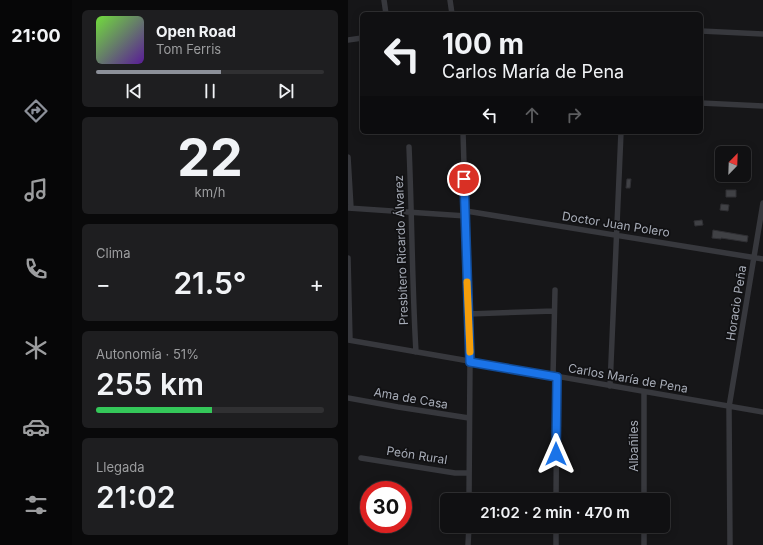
<!DOCTYPE html>
<html lang="es">
<meta charset="utf-8">
<style>
body{margin:0;font-family:Inter,sans-serif;background:#1e1e20;color:#f1f3f6;height:100vh;display:flex;flex-direction:column;font-size:15px;white-space:nowrap}
*{box-sizing:border-box;margin:0}
p{font-size:13px;color:#9c9d9f}
.icon{flex:none;width:22px;height:22px;fill:none;stroke:currentColor;stroke-width:2;stroke-linecap:round;stroke-linejoin:round}
.map{position:relative;flex:1;overflow:hidden}
.panel{display:flex;flex-direction:column;gap:10px;padding:10px;background:#09090a;width:276px}
.panel>*{flex:none}
.top-card{position:absolute;left:12px;top:12px;width:343px;height:122px;border-radius:6px;box-shadow:0 2px 10px #0003,0 0 0 1px #303032;background:#101012;color:#f1f3f6;overflow:hidden}
.needle{width:26px;rotate:23deg}
.tools{position:absolute;left:367px;top:146px;display:grid;gap:8px}
.tools a{display:grid;place-items:center;width:36px;height:36px;border-radius:6px;background:#101012;box-shadow:0 2px 10px #0003,0 0 0 1px #303032;font-size:20px}
.speed{position:absolute;left:12px;top:481px;display:flex;gap:8px;font-size:20px;font-weight:700;text-align:center}
.speed>*{display:grid;place-content:center;width:52px;height:52px;border-radius:50%;background:#101012;box-shadow:0 2px 10px #0003,0 0 0 1px #303032;line-height:1}
.speed .limit{border:6px solid #d22;background:#fff;color:#111}
.pin{position:absolute;display:grid;place-items:center;width:34px;height:34px;color:#fff;margin:-17px;border:2px solid #fff;border-radius:50%;box-shadow:0 1px 4px #0007}
.me{position:absolute;width:44px;margin:-22px;rotate:0deg;stroke-linejoin:round;filter:drop-shadow(0 0 3px #0008)}
.turn{display:flex;align-items:center;gap:14px;height:84px;padding:0 16px;font-size:18px}
.turn .icon{width:52px;height:52px;stroke-width:2.5}
.turn b{display:block;font-size:28px;line-height:34px}
.lanes{display:flex;align-items:center;height:38px;padding:0 16px;background:#0003;justify-content:center;gap:20px;direction:ltr}
.lanes .off{opacity:.35}
.big{font-size:30px;font-weight:600;line-height:1.1}
.panel .card{flex:1;display:flex;flex-direction:column;justify-content:center;gap:6px;min-width:0;padding:0 14px;border-radius:6px;background:#1e1e20}
.panel .dial{align-items:center;gap:0}
.dial b{font-size:52px;line-height:1}
.song{display:flex;align-items:center;gap:12px}
.cover{width:48px;height:48px;border-radius:6px;background:linear-gradient(135deg,hsl(100 70% 55%),hsl(270 70% 35%))}
.played{height:4px;border-radius:2px;background:linear-gradient(90deg,#8c9099 55%,#303032 55%)}
.keys{display:flex;justify-content:space-around;direction:ltr}
.heat{display:flex;justify-content:space-between;align-items:center;font-size:22px;direction:ltr}
.charge{height:6px;border-radius:3px;background:linear-gradient(90deg,#34c759 51%,#303032 0)}
.trip{position:absolute;left:92px;top:493px;width:230px;height:40px;border-radius:6px;background:#101012;box-shadow:0 2px 10px #0003,0 0 0 1px #303032;font-weight:600;line-height:40px;text-align:center}
main{display:flex;flex:1;min-height:0}
.tabs{display:flex;flex-direction:column;width:72px;justify-content:space-around;align-items:center;background:#060607;color:#9c9d9f}
.tabs .icon{width:28px;height:28px}
.tabs .current{color:#8c9099}
.tabs b{font-size:18px;color:#f1f3f6}
.map>svg:first-child{display:block}
</style>
<main>
<nav class="tabs">
<b>21:00</b>
<svg class="icon current" aria-label="directions" viewBox="0 0 24 24"><path d="M12 3l9 9-9 9-9-9zM9 14v-3h6M13 9l2 2-2 2"/></svg>
<svg class="icon" aria-label="music" viewBox="0 0 24 24"><path d="M9 18V5l10-2v13"/><circle cx="6" cy="18" r="3"/><circle cx="16" cy="16" r="3"/></svg>
<svg class="icon" aria-label="phone" viewBox="0 0 24 24"><path d="M5 4h4l2 5-3 2q2 4 5 5l2-3 5 2v4C11 20 4 13 5 4z"/></svg>
<svg class="icon" aria-label="climate" viewBox="0 0 24 24"><path d="M12 3v18M4 7l16 10M4 17L20 7"/></svg>
<svg class="icon" aria-label="car" viewBox="0 0 24 24"><path d="M5 17H2v-5l4-1 3-4h7l3 4 3 1v5h-3M9 17h6M6 11h13"/><circle cx="7" cy="17" r="2"/><circle cx="17" cy="17" r="2"/></svg>
<svg class="icon" aria-label="filters" viewBox="0 0 24 24"><path d="M4 7h16M4 17h16"/><circle cx="9" cy="7" r="2"/><circle cx="15" cy="17" r="2"/></svg>
</nav>
<section class="panel">
<div class="card">
<div class="song"><i class="cover"></i><div><b>Open Road</b><p>Tom Ferris</p></div></div>
<div class="played"></div>
<div class="keys"><svg class="icon" aria-label="previous" viewBox="0 0 24 24"><path d="M18 5L8 12l10 7zM5 5v14"/></svg><svg class="icon" aria-label="pause" viewBox="0 0 24 24"><path d="M8 5v14M16 5v14"/></svg><svg class="icon" aria-label="next" viewBox="0 0 24 24"><path d="M6 5l10 7-10 7zM19 5v14"/></svg></div>
</div>
<div class="card dial"><b>22</b><p>km/h</p></div>
<div class="card"><p>Clima</p>
<div class="heat"><a>−</a><b class="big">21.5°</b><a>+</a></div>
</div>
<div class="card"><p>Autonomía · 51%</p><b class="big">255 km</b><div class="charge"></div></div>
<div class="card"><p>Llegada</p><b class="big">21:02</b></div>
</section>
<div class="map">
<svg width="415" height="545" viewBox="0 0 415 545">
<rect width="100%" height="100%" fill="#161618"/>
<path fill="#404145" stroke="#303034" d="M279 179H283L282 188H278Z
M378 190H388V197H378Z
M373 204 381 205 380 211 372 210Z
M354 220 355 225 347 226 346 221Z
M365 230 400 236 399 242 373 238V239L364 238Z"/>
<g fill="none" stroke-linecap="round" stroke-linejoin="round">
<path stroke="#37383d" stroke-width="5.5" d="M36 0 38 14
M102 0 104 14
M353 31 415 34
M0 40 14 38
M353 103 415 106
M115 132 122 362 121 500
M61 147C64 215 64 284 68 352
M0 157 3 208
M0 208 118 216
M118 211 415 259
M0 258 2 340
M120 314 206 311
M0 340 415 412
M205 376 207 290
M262 386 273 132
M296 392V500
M0 398 50 407 121 418
M13 458 107 473H121
M208 500 209 377
M296 526V545
M120 545 121 526
M208 545V526
M382 545 381 407 415 203"/>
</g>
<g fill="none" stroke-linecap="round" stroke-linejoin="round">
<defs>
<path id="route" d="M116 179 122 362 209 377 208 454"/>
</defs>
<use href="#route" stroke="#114b97" stroke-width="10"/>
<use href="#route" stroke="#1a73e8" stroke-width="7"/>
<path stroke="#f59e0b" stroke-width="7" d="M119 282 122 352"/>
</g>
<g text-anchor="middle" dominant-baseline="central" stroke-width="3.5" stroke-linejoin="round" paint-order="stroke">
<g font-size="12" fill="#a8adb8" stroke="#111113">
<text transform="translate(268 224) rotate(9)">Doctor Juan Polero</text>
<text transform="translate(53 250) rotate(-92)">Presbítero Ricardo Álvarez</text>
<text transform="translate(388 303) rotate(-81)">Horacio Peña</text>
<text transform="translate(280 378) rotate(10)">Carlos María de Pena</text>
<text transform="translate(63 398) rotate(10)">Ama de Casa</text>
<text transform="translate(285 446) rotate(-90)">Albañiles</text>
<text transform="translate(69 455) rotate(9)">Peón Rural</text>
</g>
</g>
</svg>
<div class="tools">
<a><svg class="needle" viewBox="-14 -14 28 28"><path d="M0-13l5 13h-10z" fill="#e53935"/><path d="M0 13l5-13h-10z" fill="#9c9d9f"/></svg></a>
</div>
<div class="speed"><div class="limit">30</div></div>
<div class="pin" style="left:116px;top:179px;background:#d93025"><svg class="icon" aria-label="arrive" viewBox="0 0 24 24"><path d="M6 21V4h12l-3 4 3 4H6"/></svg></div>
<svg class="me" style="left:208px;top:454px" viewBox="-20 -20 40 40"><path d="M0-17L14 15 0 8-14 15z" fill="#1a73e8" stroke="#fff" stroke-width="4"/></svg>
<div class="trip">21:02 · 2 min · 470 m</div>
<div class="top-card">
<div class="turn"><svg class="icon" aria-label="left" viewBox="0 0 24 24"><path d="M17 20v-9H6M10 6l-5 5 5 5"/></svg><div><b>100 m</b>Carlos María de Pena</div></div>
<div class="lanes"><svg class="icon" aria-label="left" viewBox="0 0 24 24"><path d="M17 20v-9H6M10 6l-5 5 5 5"/></svg><svg class="icon off" aria-label="ahead" viewBox="0 0 24 24"><path d="M12 20V5M6 11l6-6 6 6"/></svg><svg class="icon off" aria-label="right" viewBox="0 0 24 24"><path d="M7 20v-9h11M14 6l5 5-5 5"/></svg></div>
</div>
</div>
</main>
